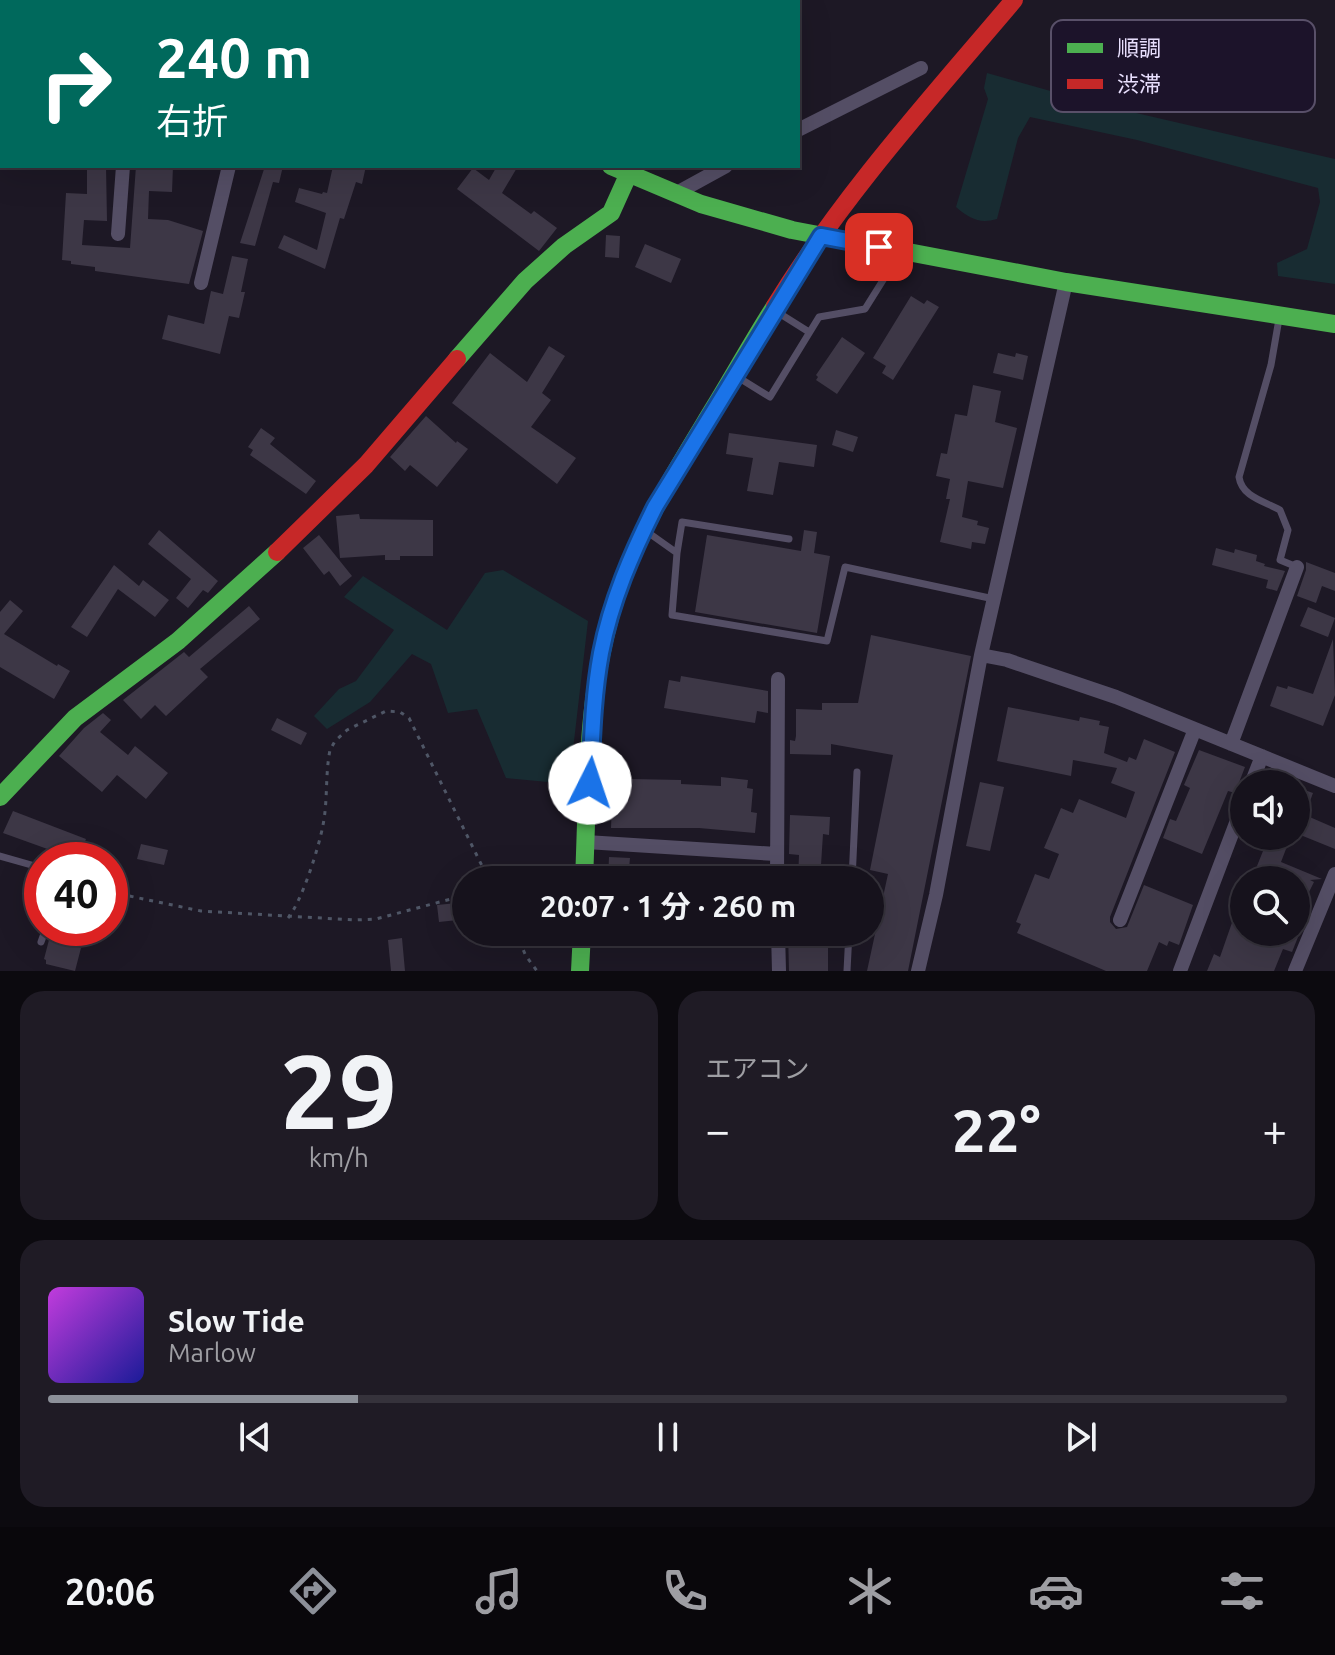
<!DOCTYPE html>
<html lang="ja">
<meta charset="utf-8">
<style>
body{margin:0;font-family:Ubuntu,"Noto Sans JP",sans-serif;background:#1f1b25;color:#f1f3f6;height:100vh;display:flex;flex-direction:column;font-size:30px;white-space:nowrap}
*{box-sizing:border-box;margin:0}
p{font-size:26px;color:#9e9ea3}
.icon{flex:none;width:44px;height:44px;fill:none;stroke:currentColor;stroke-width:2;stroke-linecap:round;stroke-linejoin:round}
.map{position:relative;height:971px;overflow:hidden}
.drawer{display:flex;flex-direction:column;gap:20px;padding:20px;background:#0c0a0f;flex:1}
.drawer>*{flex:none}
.top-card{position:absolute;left:0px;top:0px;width:800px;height:168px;box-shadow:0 8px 32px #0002,0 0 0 2px #35323b;background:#00695c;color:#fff;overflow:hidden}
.controls{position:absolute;left:1230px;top:770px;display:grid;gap:16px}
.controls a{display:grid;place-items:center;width:80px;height:80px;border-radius:50%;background:#16121c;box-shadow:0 8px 32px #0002,0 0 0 2px #35323b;font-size:40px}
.speed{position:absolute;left:24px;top:842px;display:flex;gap:16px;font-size:40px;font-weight:700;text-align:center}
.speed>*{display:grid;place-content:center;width:104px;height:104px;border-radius:50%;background:#16121c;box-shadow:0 8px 32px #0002,0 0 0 2px #35323b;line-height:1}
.speed .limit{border:12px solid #d22;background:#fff;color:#111}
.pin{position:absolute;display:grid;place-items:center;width:68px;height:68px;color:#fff;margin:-34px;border-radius:16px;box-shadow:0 4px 12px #0006}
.me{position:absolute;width:88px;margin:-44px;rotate:4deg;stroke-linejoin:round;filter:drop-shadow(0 0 6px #0008)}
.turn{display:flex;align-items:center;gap:28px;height:168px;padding:0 24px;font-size:36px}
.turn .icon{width:104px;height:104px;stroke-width:2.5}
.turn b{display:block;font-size:56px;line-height:68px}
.big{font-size:60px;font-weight:700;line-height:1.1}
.drawer .tile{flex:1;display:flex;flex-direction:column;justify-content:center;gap:12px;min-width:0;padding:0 28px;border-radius:24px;background:#1f1b25}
.drawer .dial{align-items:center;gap:0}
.dial b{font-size:104px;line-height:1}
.song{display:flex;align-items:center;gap:24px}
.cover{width:96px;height:96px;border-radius:12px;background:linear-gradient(135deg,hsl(290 70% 55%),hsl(240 70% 35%))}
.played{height:8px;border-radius:4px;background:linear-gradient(90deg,#8c9099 25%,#35323b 25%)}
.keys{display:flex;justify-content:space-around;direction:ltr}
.heat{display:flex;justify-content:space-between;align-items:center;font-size:44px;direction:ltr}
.drawer .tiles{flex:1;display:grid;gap:20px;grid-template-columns:1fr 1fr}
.tile:last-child{grid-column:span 2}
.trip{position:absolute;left:452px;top:866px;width:432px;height:80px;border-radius:40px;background:#16121c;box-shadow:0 8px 32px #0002,0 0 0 2px #35323b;font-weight:700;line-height:80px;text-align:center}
.dock{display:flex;height:128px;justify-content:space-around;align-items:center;background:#09070b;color:#9e9ea3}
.dock .icon{width:56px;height:56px}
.dock .selected{color:#8c9099}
.dock b{font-size:36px;color:#f1f3f6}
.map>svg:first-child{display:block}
</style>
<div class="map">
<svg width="1335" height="971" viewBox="0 0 1335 971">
<rect width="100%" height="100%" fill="#1d1825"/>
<path fill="#182c32" d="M987 73 1093 103 1335 159V284L1278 276 1277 263 1307 249 1320 202 1318 188 1137 140 1030 117 1018 138 997 219C980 224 970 219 956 207L988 99 984 88Z
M503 570 588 621 569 784 506 778 477 709 448 713 431 664 412 654 370 702 327 729 314 716 339 689 356 681 394 630 344 597 363 576 447 630 485 573Z"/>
<path fill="#3d3746" d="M87 166H106L107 221 84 220 82 245 130 248 136 166H173L172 192 149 191 148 219 168 220 203 231 189 284 95 271V267L71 264V261L62 260 66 193 87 194Z
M265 166H283L279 183 273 182 255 246 240 243Z
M333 166H366L362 184 356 182 344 219 340 218 325 269 278 248 284 235 317 250 326 213 295 202 299 188 322 194 323 192 327 193Z
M497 166H518L502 193 531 214 534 211 557 228 539 251 457 189 473 168 489 180Z
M606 235 620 236 619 258 605 257Z
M645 244 681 259 671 283 635 267Z
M232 256 248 259 241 292H245L239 318 229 316 220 354 162 339 168 315 204 324 211 291 223 294Z
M911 296 924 304 927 300 939 307 893 380 882 373 886 366 873 358Z
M842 337 865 353 837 394 816 380 818 377 816 375Z
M549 346 565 356 542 393 551 400 531 427 576 458 557 484 452 403 490 353 527 382Z
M998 353 1015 357 1016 353 1028 356 1023 380 993 373Z
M973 385 1001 391 995 422 1017 428 1003 488 968 481 962 517 978 521 977 525 989 528 985 544 972 542 971 549 940 542 950 499H946L950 479 936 476 941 453 947 454 955 414 967 416Z
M426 416 456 443 457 441 468 449 437 487 410 465 405 471 390 457Z
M261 428 275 438 270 444 316 481 306 494 250 455 253 450 248 447Z
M836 430 858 437 853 452 832 445Z
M729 433 817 445 814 467 779 462 773 495 747 491 753 458 726 454Z
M359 514 360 519 433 520V556H400V560H385V555L340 558 336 516Z
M159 530 218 581 208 593 203 590 188 608 176 598 191 579 148 544Z
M804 530 817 532 814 553 830 556 817 633 695 612 707 535 801 551Z
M319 535 352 576 340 586 329 571 324 575 303 548Z
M1216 548 1234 553 1235 549 1257 555 1256 561 1265 564 1264 566 1285 571 1277 591 1266 588 1268 580 1212 565Z
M1306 562 1335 573V591L1322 586 1316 603 1297 596 1306 570Z
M114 565 139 586 143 580 169 600 155 617 118 589 87 637 71 627Z
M10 600 23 611 4 634 57 666 58 664 70 671 54 699 0 667V612Z
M249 606 260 619 200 669 208 677 166 716 155 705 141 719 123 700 184 652 189 657Z
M1308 607 1335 618 1328 637 1300 626Z
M871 635 971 656 908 971H867L888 874 870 870 893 755 831 744V755L790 754V740L795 741 796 736V709L822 710V703H858Z
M1333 639 1335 695 1323 726 1270 706 1277 686 1287 689 1288 686 1313 694Z
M681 676 768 691V713L757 711 755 723 664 708 669 680 680 682Z
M1008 707 1079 721 1080 717 1100 721 1099 725 1109 727 1104 753 1127 762 1129 757 1136 760 1144 739 1175 752 1110 917V922L1116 929 1127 927 1144 885 1193 905 1179 945 1169 941 1167 946 1159 942 1147 971H1106L1017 933 1021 924 1016 922 1035 874 1049 879 1059 854 1044 848 1061 808 1073 813 1079 799 1126 818 1135 792 1111 783 1117 768 1073 760 1071 776 997 761Z
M103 713 111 720 100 732 128 755 135 746 168 773 146 799 117 775 102 792 59 756 84 728Z
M277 718 307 733 301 745 271 730Z
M1199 750 1245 767 1235 793 1228 791 1202 854 1163 838 1170 819 1176 821 1190 788 1184 785Z
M613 771 631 772V779L681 780V784L721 786V777L748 780 747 788 753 789 751 812 757 813 755 833 699 828H611Z
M980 782 1004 787 990 851 966 846Z
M1296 787 1313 793 1305 815 1335 828V849L1298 834 1296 836Z
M13 811 86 839 78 860 3 833Z
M790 815 830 817 829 835 823 834 821 865 830 866 829 880H798L799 855 789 854Z
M1269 836H1291L1281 862 1322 879 1310 880 1314 882 1308 894 1303 892 1296 909V880H1262L1253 876Z
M141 844 168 850 164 865 137 859Z
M609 857 630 858 628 880H608Z
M699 864 720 865 719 880H698Z
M1242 894 1244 932H1300L1292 952 1283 949 1274 971H1207L1214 954 1220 957Z
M457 903 458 920 439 922 437 905Z
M788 932H828V971H789Z
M402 938 405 971H391L388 940Z
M49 940 81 948 75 971 46 964V960L44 959Z"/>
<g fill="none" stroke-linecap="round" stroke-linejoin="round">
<path stroke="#4f5666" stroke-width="3" stroke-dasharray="4 6" stroke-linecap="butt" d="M110 892 201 911 355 920 376 919 466 895
M288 918C302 901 319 847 323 825 328 800 325 775 330 750L335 741 347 730 386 711 400 712 409 718 489 880
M515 932 526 956 537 971"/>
<path stroke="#544e65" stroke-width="7" d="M774 310 809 332
M1279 319 1271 365 1239 477C1242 497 1264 501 1280 510L1288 530 1280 560 1297 567
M736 376 770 397 819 317 865 309 900 253
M646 531 677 553 672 615 827 641 845 567 994 599
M677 553 682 522 789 539
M0 856 42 868
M852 880 857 772
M41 942 46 928
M847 971 849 932"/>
<path stroke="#544e65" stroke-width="14" d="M233 0V2
M798 130 921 68
M675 194 726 166
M118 234 123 166
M201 283 229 166
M981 655 1007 660 1116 697 1335 786
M1231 744 1297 567
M1251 784 1262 756
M586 842 776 854
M777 880 778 679
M1120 920 1195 729
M778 932 779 971
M918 971 936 895 981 655 1066 282
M1180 971 1244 802
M1295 971 1335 874"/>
<path stroke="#4caf50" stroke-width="18" d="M0 145H2
M611 166 701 204 792 230 1066 282 1335 324
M457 359 525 281 564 246 611 213 629 173
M0 797 75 718 178 641 277 552
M584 880C588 787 586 691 615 601 637 531 677 469 715 406 735 373 754 339 775 306
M580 971 582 932"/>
<path stroke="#c62828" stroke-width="18" d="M775 306C842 196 931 98 1014 0
M277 552 366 465 457 359"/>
</g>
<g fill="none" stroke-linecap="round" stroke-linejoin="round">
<defs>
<path id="route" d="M590 783C592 740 593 696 601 653 611 601 632 553 655 507L821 236 879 247"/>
</defs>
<use href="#route" stroke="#114b97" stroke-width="20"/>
<use href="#route" stroke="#1a73e8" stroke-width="14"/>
</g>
<rect x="1051" y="20" width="264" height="92" rx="12" fill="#1c132a" stroke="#595069" stroke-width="2"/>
<rect x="1067" y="43" width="36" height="10" fill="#4caf50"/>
<rect x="1067" y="79" width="36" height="10" fill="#c62828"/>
<g font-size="22" fill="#e8dffd">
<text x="1117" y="56">順調</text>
<text x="1117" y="92">渋滞</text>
</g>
</svg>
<div class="controls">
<a><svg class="icon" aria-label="sound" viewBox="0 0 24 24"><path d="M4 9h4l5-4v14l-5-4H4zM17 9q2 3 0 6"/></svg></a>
<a><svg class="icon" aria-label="search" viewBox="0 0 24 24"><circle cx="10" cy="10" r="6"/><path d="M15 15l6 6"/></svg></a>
</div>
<div class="speed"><div class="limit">40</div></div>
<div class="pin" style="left:879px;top:247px;background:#d93025"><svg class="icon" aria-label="arrive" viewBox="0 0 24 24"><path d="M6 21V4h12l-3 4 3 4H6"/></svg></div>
<svg class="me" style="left:590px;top:783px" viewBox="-20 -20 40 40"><circle r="19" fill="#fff"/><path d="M0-13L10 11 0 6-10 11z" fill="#1a73e8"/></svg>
<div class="trip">20:07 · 1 分 · 260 m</div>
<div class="top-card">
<div class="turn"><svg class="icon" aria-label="right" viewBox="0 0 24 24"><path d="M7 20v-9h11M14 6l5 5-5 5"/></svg><div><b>240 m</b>右折</div></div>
</div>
</div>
<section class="drawer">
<div class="tiles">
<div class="tile dial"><b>29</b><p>km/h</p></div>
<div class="tile"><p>エアコン</p>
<div class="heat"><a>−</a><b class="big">22°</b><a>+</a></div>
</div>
<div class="tile">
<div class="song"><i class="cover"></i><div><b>Slow Tide</b><p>Marlow</p></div></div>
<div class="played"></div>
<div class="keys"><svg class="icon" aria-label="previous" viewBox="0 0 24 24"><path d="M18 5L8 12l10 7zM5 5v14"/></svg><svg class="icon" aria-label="pause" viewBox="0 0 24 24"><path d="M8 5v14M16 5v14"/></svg><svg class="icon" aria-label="next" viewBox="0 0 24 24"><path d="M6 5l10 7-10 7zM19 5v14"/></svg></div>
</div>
</div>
</section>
<nav class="dock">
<b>20:06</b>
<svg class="icon selected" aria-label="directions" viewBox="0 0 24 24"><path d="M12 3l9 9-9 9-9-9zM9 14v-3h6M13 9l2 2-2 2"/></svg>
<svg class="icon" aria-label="music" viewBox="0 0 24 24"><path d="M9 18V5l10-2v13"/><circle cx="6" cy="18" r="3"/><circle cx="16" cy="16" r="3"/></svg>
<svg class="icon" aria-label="phone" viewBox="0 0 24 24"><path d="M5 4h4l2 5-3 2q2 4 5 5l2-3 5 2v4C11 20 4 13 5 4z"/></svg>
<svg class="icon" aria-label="climate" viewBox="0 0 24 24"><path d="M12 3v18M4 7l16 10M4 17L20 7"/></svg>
<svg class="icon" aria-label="car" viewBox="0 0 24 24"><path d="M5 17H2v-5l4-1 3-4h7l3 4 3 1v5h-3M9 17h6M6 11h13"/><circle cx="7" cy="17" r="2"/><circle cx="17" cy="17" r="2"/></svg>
<svg class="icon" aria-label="filters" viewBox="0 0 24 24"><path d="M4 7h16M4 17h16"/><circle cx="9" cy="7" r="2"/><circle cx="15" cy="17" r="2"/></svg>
</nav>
